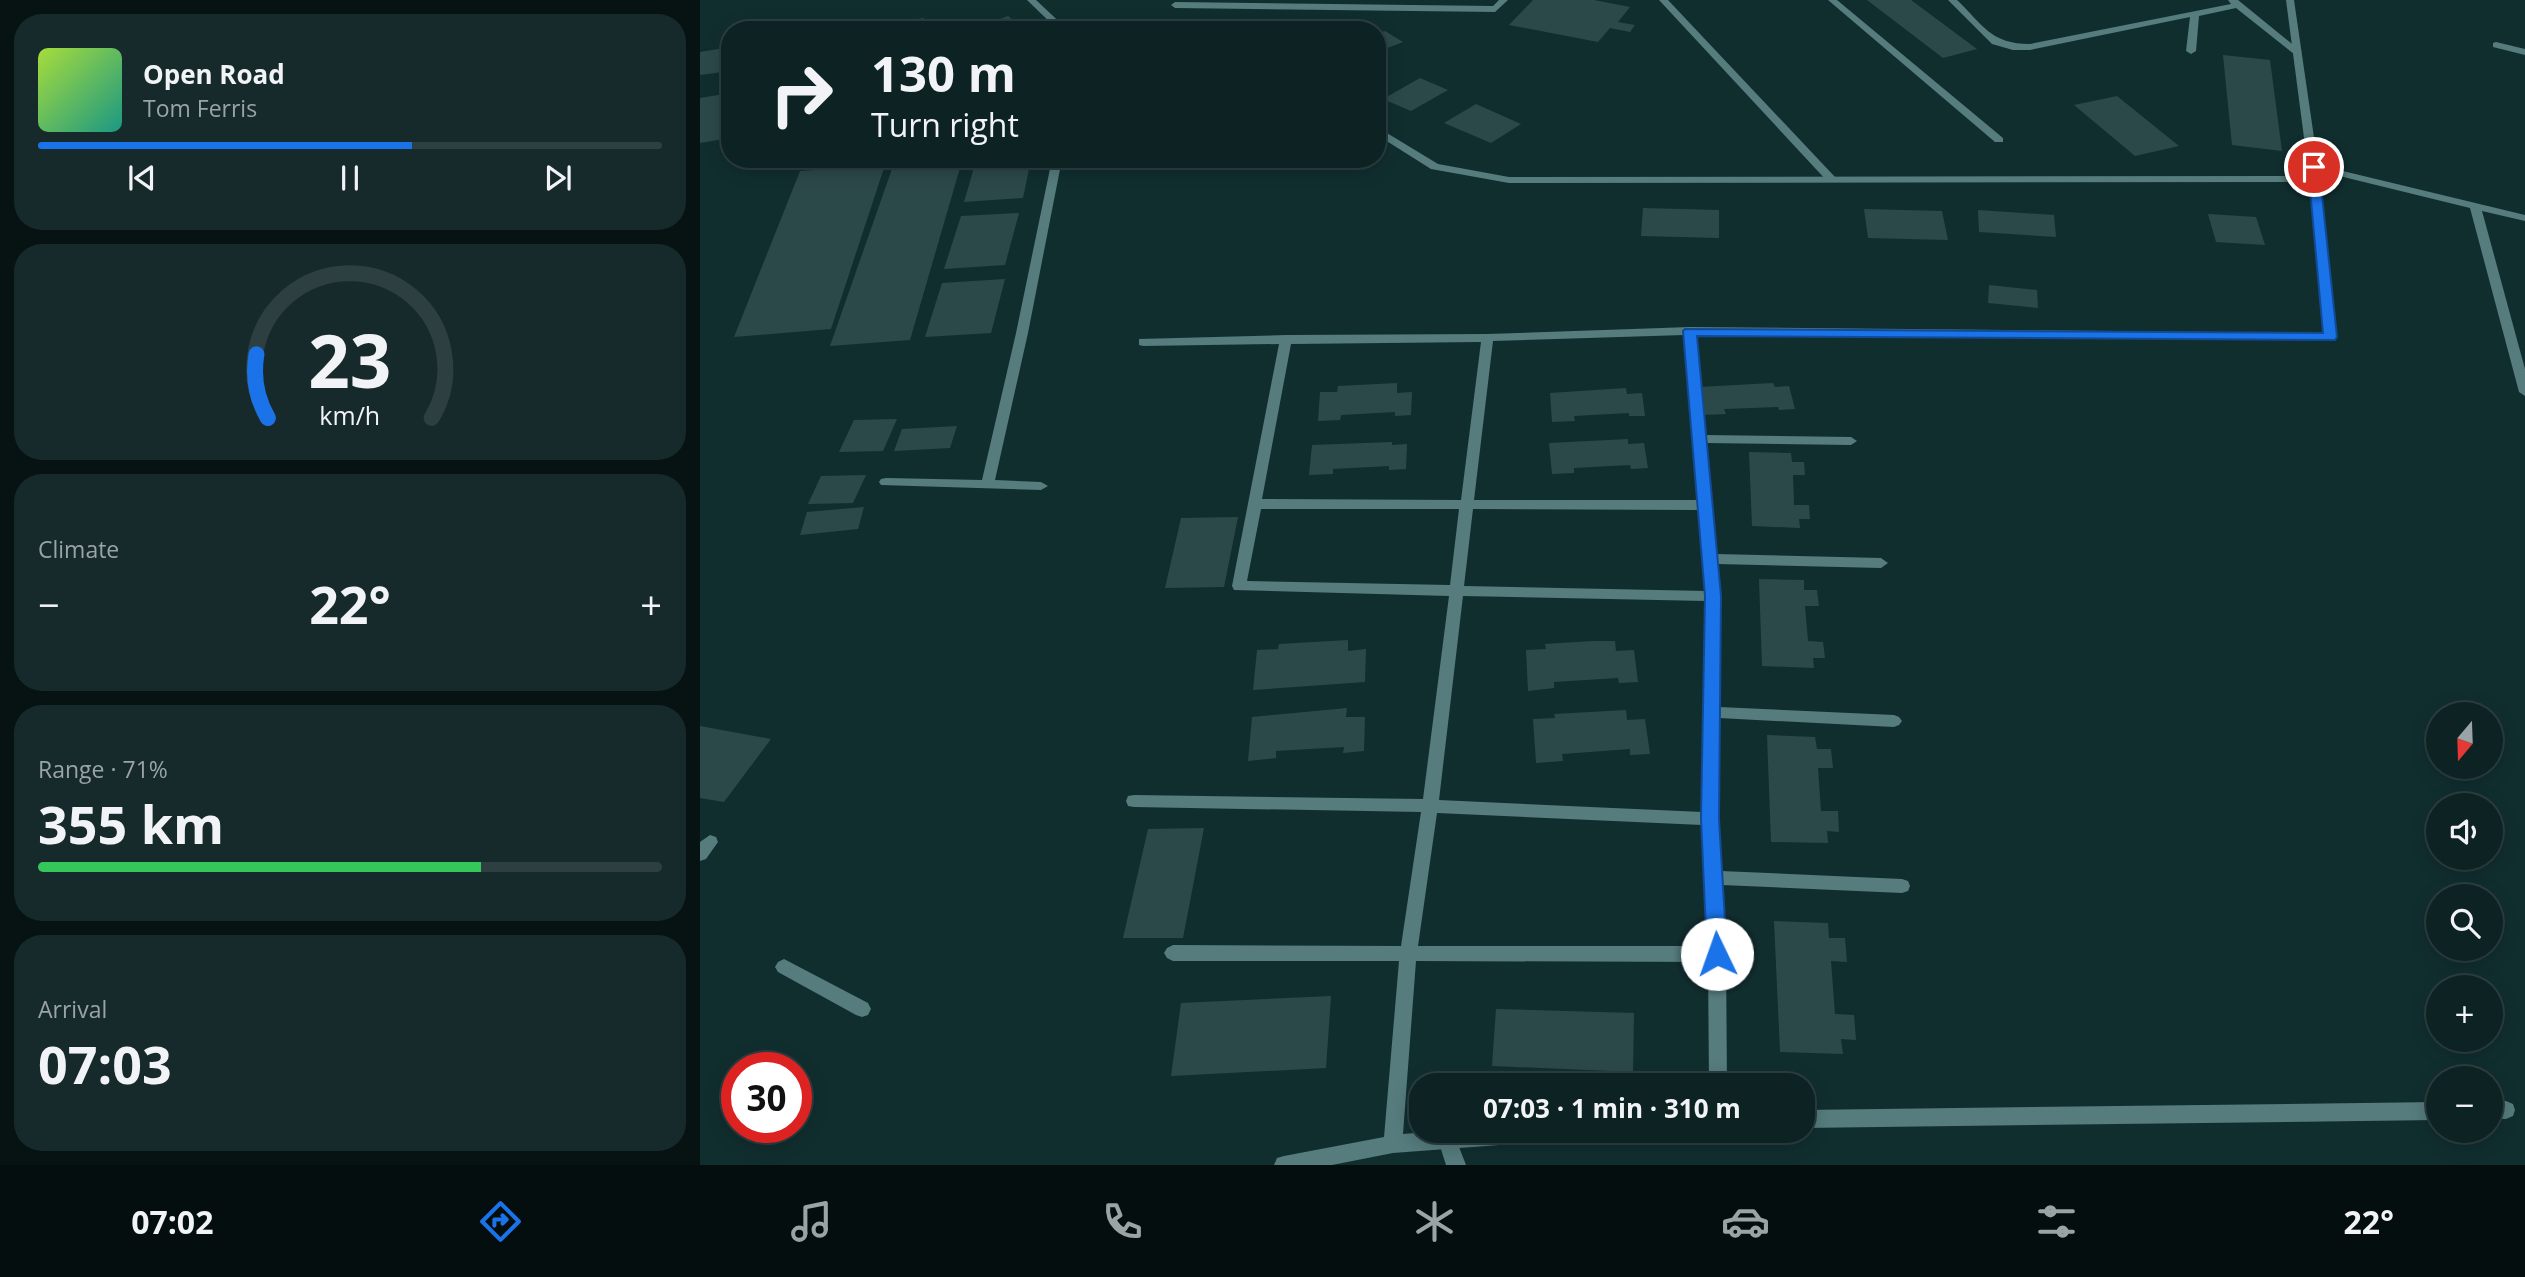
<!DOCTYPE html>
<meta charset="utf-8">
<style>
body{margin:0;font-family:"Open Sans",sans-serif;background:#162a2b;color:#f1f3f6;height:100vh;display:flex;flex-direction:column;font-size:26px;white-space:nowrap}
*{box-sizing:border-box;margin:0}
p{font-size:23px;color:#9aa4a6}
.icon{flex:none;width:38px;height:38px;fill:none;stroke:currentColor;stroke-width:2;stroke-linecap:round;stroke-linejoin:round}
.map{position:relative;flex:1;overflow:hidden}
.side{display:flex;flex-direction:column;gap:14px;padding:14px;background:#071313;width:700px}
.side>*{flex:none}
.guide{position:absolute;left:21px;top:21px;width:665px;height:147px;border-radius:28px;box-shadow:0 4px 18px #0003,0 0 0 2px #2d3f41;background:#0d2223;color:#f1f3f6;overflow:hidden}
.needle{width:46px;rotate:199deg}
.tools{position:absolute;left:1726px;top:702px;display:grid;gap:14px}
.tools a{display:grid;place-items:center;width:77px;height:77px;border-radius:50%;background:#0d2223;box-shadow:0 4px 18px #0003,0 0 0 2px #2d3f41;font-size:35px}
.speed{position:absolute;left:21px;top:1052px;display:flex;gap:14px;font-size:35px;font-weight:700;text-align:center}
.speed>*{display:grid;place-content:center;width:91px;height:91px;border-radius:50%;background:#0d2223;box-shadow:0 4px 18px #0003,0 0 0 2px #2d3f41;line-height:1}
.speed .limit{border:10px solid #d22;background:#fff;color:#111}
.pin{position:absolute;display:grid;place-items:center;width:60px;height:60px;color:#fff;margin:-30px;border:4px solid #fff;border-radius:50%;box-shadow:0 2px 7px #0007}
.me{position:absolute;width:77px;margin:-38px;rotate:357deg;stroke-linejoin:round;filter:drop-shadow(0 0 5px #0008)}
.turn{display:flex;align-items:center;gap:24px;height:147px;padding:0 35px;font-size:32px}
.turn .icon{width:91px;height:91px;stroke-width:2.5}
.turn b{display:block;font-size:49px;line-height:60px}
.big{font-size:52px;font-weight:700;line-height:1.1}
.side .card{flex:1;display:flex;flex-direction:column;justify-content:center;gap:10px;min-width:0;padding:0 24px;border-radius:28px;background:#162a2b}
.side .dial{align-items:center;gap:0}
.dial svg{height:182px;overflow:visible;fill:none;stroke:#2d3f41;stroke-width:7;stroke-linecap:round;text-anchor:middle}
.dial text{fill:#f1f3f6;stroke:none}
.song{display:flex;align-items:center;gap:21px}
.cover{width:84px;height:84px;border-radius:10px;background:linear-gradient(135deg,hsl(80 70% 55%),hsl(170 70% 35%))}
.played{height:7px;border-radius:4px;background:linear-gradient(90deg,#1a73e8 60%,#2d3f41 60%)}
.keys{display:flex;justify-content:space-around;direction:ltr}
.heat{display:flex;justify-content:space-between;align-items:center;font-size:38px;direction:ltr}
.charge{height:10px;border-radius:5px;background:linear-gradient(90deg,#34c759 71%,#2d3f41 0)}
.trip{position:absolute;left:709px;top:1073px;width:406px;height:70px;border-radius:28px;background:#0d2223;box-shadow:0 4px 18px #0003,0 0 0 2px #2d3f41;font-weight:700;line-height:70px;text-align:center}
.tab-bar{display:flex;height:112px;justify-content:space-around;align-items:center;background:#050e0e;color:#9aa4a6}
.tab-bar .icon{width:49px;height:49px}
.tab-bar .current{color:#1a73e8}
.tab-bar b{font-size:32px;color:#f1f3f6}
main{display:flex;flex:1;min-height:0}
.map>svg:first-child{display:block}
</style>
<main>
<section class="side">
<div class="card">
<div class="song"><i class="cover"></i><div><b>Open Road</b><p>Tom Ferris</p></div></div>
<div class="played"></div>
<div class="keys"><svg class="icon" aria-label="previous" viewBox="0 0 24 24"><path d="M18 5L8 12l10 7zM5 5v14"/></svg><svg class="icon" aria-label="pause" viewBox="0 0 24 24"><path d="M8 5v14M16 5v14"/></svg><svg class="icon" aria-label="next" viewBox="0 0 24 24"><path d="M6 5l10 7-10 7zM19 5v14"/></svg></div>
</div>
<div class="card dial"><svg viewBox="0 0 100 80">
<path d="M14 69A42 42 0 1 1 86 69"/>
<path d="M14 69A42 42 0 0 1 9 41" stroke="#1a73e8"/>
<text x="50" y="56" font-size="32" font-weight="700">23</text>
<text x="50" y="72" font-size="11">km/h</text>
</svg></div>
<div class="card"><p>Climate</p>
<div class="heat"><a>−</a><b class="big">22°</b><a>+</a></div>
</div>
<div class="card"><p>Range · 71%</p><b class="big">355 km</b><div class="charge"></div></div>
<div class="card"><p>Arrival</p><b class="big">07:03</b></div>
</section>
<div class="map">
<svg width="1825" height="1165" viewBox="0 0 1825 1165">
<rect width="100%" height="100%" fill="#112e2f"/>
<path fill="#2c494a" d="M833 0H894L930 7 918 22 935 25 930 32 910 28 898 42 809 25Z
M1167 0H1211L1277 49 1243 58Z
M308 16 326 30H273V29Z
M224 18 225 30H155V28Z
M685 31 703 42 677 52V33Z
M30 47V71L0 75V52Z
M1523 55 1570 60 1582 151 1532 145Z
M720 78 748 90 711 111 683 99Z
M30 93V138L0 143V98Z
M1417 96 1479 146 1435 156 1374 105Z
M776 104 821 124 791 143 744 123Z
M331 160 323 198 264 202 275 164Z
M262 161 210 340 130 346 193 166Z
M185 165 131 329 34 337 100 171Z
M943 208 1019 210V238L941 236Z
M1164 209 1242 211 1248 240 1168 238Z
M1278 210 1354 215 1356 237 1279 232Z
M319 213 305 265 244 269 261 216Z
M1508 214 1556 217 1565 245 1516 242Z
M305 279 291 333 225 337 242 283Z
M1289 285 1337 290 1338 308 1288 303Z
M697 383V393L712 392 711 415 695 416V412L641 415 640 420 618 421 620 392H637L638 386Z
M1073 383 1075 387 1089 386 1095 409 1079 410 1078 407 1024 409 1026 414 1003 415 998 387Z
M926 388 927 394 942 393 945 416H929V413L874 416 875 421 852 422 850 393Z
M197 419 183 451 139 452 154 420Z
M257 426 250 448 194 451 202 429Z
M928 439V444L944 443 948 468 931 469 930 465 874 468V473L852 474 849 443Z
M692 442V445L707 444 706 469 689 470V466L633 469V474L609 475 612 445Z
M1049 452 1091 453 1092 462H1104L1105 475H1093L1094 505H1109L1110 519H1099L1100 528 1052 526Z
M166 475 153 503 108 504 121 476Z
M164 507 158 529 100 535 107 512Z
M538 517 524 587 465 588 481 518Z
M1059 579 1104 580V590H1117L1119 606H1105L1108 641 1123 642 1125 658H1113L1114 668 1062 666Z
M648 640V651L666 649 665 682 553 690 557 650 578 649 579 644Z
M893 641H915L916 651 934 650 938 682 919 683 918 678 854 682V688L828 691 826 650 846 649 845 644Z
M647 708 646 717H665L664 751 643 753 644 747 576 751V758L548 761 552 717Z
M926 710 927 720 945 719 950 754 930 755V749L862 754 863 761 836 763 833 719 855 718 854 714Z
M0 726 71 739 24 802 0 798Z
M1067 735 1115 737 1117 749H1131L1133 768H1118L1121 811H1138L1139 832 1127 831 1128 843 1071 842Z
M504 828 483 938H423L448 829Z
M1074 921 1128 923 1129 938H1145L1147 962 1131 961 1135 1014 1154 1015 1156 1040 1141 1039 1143 1054 1080 1052Z
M631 996 626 1068 471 1076 481 1003Z
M796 1009 934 1013 933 1072 792 1066Z"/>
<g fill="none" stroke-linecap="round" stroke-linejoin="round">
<path fill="#567c7d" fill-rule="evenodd" d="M327 0H336L368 30H358Z
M799 0H808L795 12 475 8 471 5 475 2 793 6Z
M959 0H968L1135 177V181H1127Z
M1128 0H1137L1303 138V142H1295Z
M1248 0H1257C1283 25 1291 44 1330 44L1531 4 1528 0H1538L1602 52 1594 54 1536 8 1499 16 1496 51 1491 54 1486 51 1490 17 1330 50H1313L1292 44Z
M352 159H362L328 333 295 480 341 482 348 486 341 490 181 485 179 482 181 479 186 478 282 480 316 333Z
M10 835 16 837 18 842 6 859 0 861V842Z
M1790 1101H1806L1813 1104 1815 1110 1813 1116 1806 1119H1790Z
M1738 1102V1120L1102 1128V1110Z
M747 1131 754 1134 766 1165H746L738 1140 740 1134Z"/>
<path fill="#567c7d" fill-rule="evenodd" d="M1586 0H1594L1618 165 1825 215V221L1782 211 1825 369V396L1819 392 1770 208 1619 171 1637 337 1635 340 996 335 1005 435 1151 437 1157 441 1151 445 1006 443 1016 554 1181 558 1188 563 1181 568 1017 564 1020 596 1019 707 1194 715 1199 717 1202 721 1199 725 1194 727 1019 718 1018 819 1021 871 1202 879 1208 881 1210 886 1208 891 1202 893 1022 885 1026 954 1027 1085H1009L1008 962 716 961 703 1134 751 1130H887L885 1136 878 1139 693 1153 632 1165H574L577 1158 584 1156 684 1137 699 961H473L467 958 464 953 467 948 473 945 701 946 721 812 434 807 428 806 426 801 428 796 434 795 723 799 749 596 534 590 532 586 579 344 443 346 439 345V339L586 335 787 334 990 327 1625 333 1610 182 809 183 731 169 677 135V127L738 164 809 177 1609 176ZM984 335 998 500H774L793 341ZM781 342 761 500 562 499 591 344ZM561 509H759L750 585 547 581ZM773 509 999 510 1006 591 764 586ZM763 596 1006 601 1002 812 739 800ZM737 813 1002 825 1008 946H718Z
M1796 42 1825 49V55L1793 47V43Z"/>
<path fill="#567c7d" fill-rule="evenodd" d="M84 959 168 1003 171 1009 168 1015 162 1017 156 1015 78 972 75 967 78 962Z"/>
</g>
<path fill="#1a73e8" stroke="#114b97" stroke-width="2" d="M1614 163 1619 167 1637 337 1635 340 997 336 1021 596 1019 819 1027 954 1024 961 1017 963 1010 961 1007 954 1001 819 1005 596 983 331 985 329 1623 333 1608 167Z"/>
</svg>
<div class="tools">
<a><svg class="needle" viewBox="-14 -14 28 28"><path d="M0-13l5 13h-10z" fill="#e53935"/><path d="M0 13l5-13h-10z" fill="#9aa4a6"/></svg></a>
<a><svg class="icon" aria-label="sound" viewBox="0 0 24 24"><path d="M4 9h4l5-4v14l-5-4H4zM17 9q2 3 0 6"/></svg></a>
<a><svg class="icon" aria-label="search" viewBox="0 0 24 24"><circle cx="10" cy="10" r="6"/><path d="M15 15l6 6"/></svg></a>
<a>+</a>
<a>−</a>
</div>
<div class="speed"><div class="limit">30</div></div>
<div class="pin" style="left:1614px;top:167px;background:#d93025"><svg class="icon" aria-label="arrive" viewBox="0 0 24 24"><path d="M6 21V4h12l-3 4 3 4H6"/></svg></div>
<svg class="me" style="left:1017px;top:954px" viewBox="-20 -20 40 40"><circle r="19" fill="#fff"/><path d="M0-13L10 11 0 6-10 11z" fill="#1a73e8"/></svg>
<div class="trip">07:03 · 1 min · 310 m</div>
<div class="guide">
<div class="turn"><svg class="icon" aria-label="right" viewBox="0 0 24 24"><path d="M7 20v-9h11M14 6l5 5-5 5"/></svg><div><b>130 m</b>Turn right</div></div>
</div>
</div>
</main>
<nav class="tab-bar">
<b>07:02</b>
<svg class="icon current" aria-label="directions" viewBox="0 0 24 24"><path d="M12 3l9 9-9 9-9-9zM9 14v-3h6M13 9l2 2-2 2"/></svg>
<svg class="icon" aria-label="music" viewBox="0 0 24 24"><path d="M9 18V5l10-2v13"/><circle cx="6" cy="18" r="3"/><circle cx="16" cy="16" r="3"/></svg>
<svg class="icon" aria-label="phone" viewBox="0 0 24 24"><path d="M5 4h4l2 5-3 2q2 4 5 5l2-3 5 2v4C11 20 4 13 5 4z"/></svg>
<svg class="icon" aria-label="climate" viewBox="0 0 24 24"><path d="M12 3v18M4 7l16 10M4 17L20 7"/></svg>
<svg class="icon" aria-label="car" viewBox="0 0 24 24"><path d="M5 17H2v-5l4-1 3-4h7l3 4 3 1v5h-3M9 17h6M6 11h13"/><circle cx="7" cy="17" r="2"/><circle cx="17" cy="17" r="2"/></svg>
<svg class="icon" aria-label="filters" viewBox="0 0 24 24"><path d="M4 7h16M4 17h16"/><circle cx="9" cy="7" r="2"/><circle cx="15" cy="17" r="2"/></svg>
<b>22°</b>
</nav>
